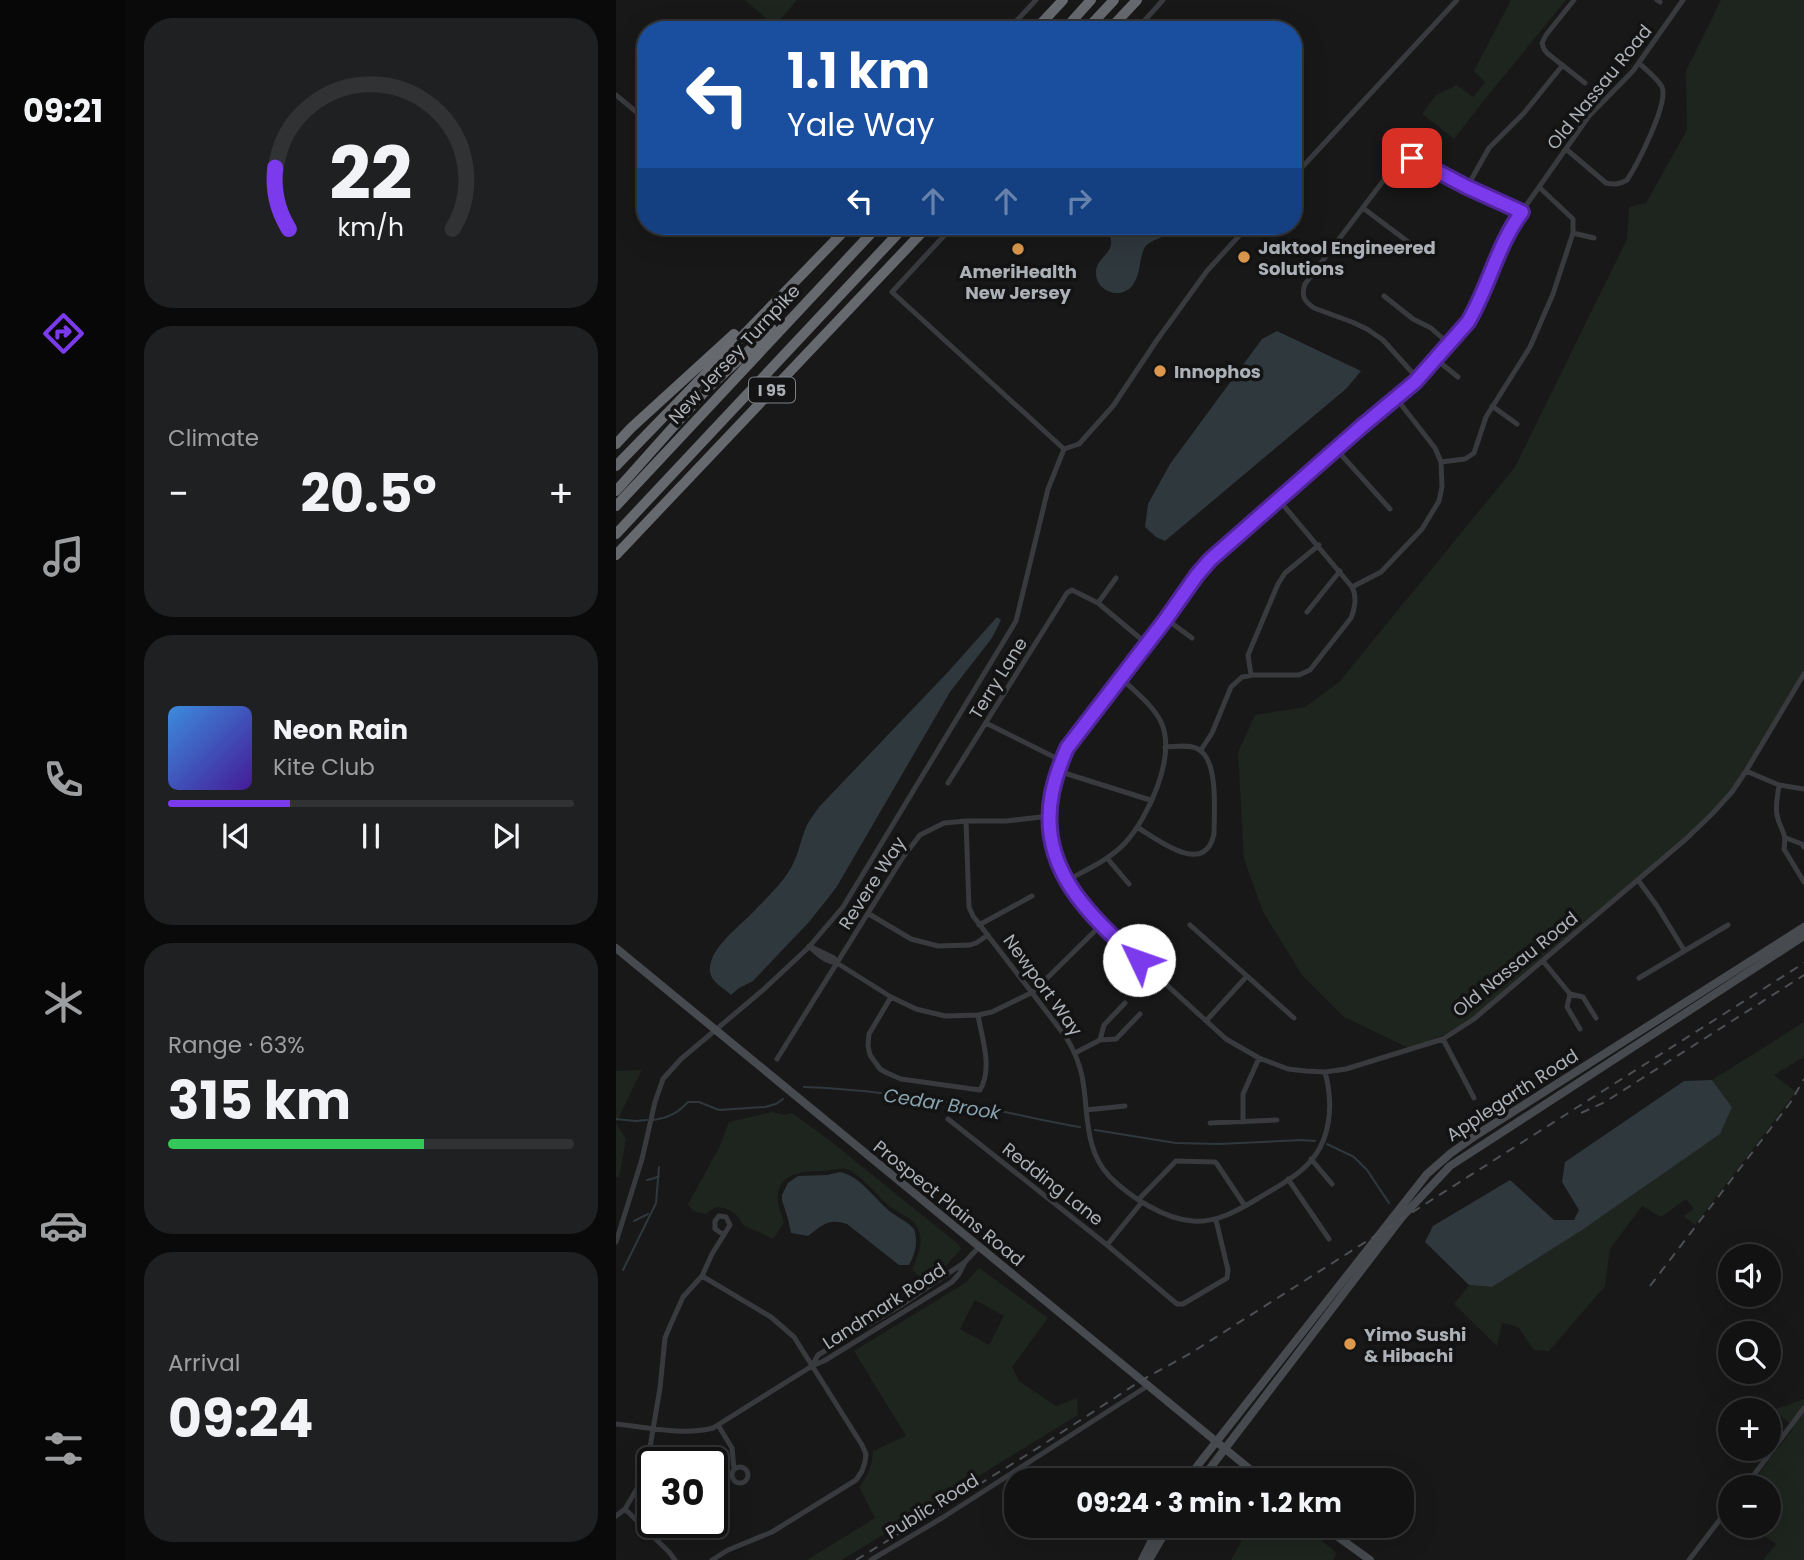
<!DOCTYPE html>
<meta charset="utf-8">
<style>
body{margin:0;font-family:Poppins,sans-serif;background:#1f2021;color:#f1f3f6;height:100vh;display:flex;flex-direction:column;font-size:26px;white-space:nowrap}
*{box-sizing:border-box;margin:0}
p{font-size:23px;color:#9c9ea0}
.icon{flex:none;width:38px;height:38px;fill:none;stroke:currentColor;stroke-width:2;stroke-linecap:round;stroke-linejoin:round}
.map{position:relative;flex:1;overflow:hidden}
.sheet{display:flex;flex-direction:column;gap:18px;padding:18px;background:#0a0a0a;width:490px}
.sheet>*{flex:none}
.top-card{position:absolute;left:21px;top:21px;width:665px;height:214px;border-radius:28px;box-shadow:0 7px 28px #0002,0 0 0 2px #313233;background:#1a4fa0;color:#fff;overflow:hidden}
.buttons{position:absolute;left:1102px;top:1244px;display:grid;gap:14px}
.buttons a{display:grid;place-items:center;width:63px;height:63px;border-radius:50%;background:#121213;box-shadow:0 7px 28px #0002,0 0 0 2px #313233;font-size:35px}
.speed{position:absolute;left:21px;top:1447px;display:flex;gap:14px;font-size:35px;font-weight:700;text-align:center}
.speed>*{display:grid;place-content:center;width:91px;height:91px;border-radius:50%;background:#121213;box-shadow:0 7px 28px #0002,0 0 0 2px #313233;line-height:1}
.speed .limit{border:4px solid #111;border-radius:10px;background:#fff;color:#111}
.pin{position:absolute;display:grid;place-items:center;width:60px;height:60px;color:#fff;margin:-30px;border-radius:14px;box-shadow:0 4px 10px #0006}
.me{position:absolute;width:77px;margin:-38px;rotate:312deg;stroke-linejoin:round;filter:drop-shadow(0 0 5px #0008)}
.turn{display:flex;align-items:center;gap:24px;height:147px;padding:0 35px;font-size:32px}
.turn .icon{width:91px;height:91px;stroke-width:2.5}
.turn b{display:block;font-size:49px;line-height:60px}
.lanes{display:flex;align-items:center;height:66px;padding:0 35px;background:#0003;justify-content:center;gap:35px;direction:ltr}
.lanes .off{opacity:.35}
.big{font-size:52px;font-weight:700;line-height:1.1}
.sheet .card{flex:1;display:flex;flex-direction:column;justify-content:center;gap:10px;min-width:0;padding:0 24px;border-radius:28px;background:#1f2021}
.sheet .dial{align-items:center;gap:0}
.dial svg{height:182px;overflow:visible;fill:none;stroke:#313233;stroke-width:7;stroke-linecap:round;text-anchor:middle}
.dial text{fill:#f1f3f6;stroke:none}
.song{display:flex;align-items:center;gap:21px}
.cover{width:84px;height:84px;border-radius:10px;background:linear-gradient(135deg,hsl(210 70% 55%),hsl(260 70% 35%))}
.played{height:7px;border-radius:4px;background:linear-gradient(90deg,#7c3aed 30%,#313233 30%)}
.keys{display:flex;justify-content:space-around;direction:ltr}
.heat{display:flex;justify-content:space-between;align-items:center;font-size:38px;direction:ltr}
.charge{height:10px;border-radius:5px;background:linear-gradient(90deg,#34c759 63%,#313233 0)}
.trip{position:absolute;left:388px;top:1468px;width:410px;height:70px;border-radius:28px;background:#121213;box-shadow:0 7px 28px #0002,0 0 0 2px #313233;font-weight:700;line-height:70px;text-align:center}
main{display:flex;flex:1;min-height:0}
.dock{display:flex;flex-direction:column;width:126px;justify-content:space-around;align-items:center;background:#070708;color:#9c9ea0}
.dock .icon{width:49px;height:49px}
.dock .current{color:#7c3aed}
.dock b{font-size:32px;color:#f1f3f6}
.map>svg:first-child{display:block}
</style>
<main>
<nav class="dock">
<b>09:21</b>
<svg class="icon current" aria-label="directions" viewBox="0 0 24 24"><path d="M12 3l9 9-9 9-9-9zM9 14v-3h6M13 9l2 2-2 2"/></svg>
<svg class="icon" aria-label="music" viewBox="0 0 24 24"><path d="M9 18V5l10-2v13"/><circle cx="6" cy="18" r="3"/><circle cx="16" cy="16" r="3"/></svg>
<svg class="icon" aria-label="phone" viewBox="0 0 24 24"><path d="M5 4h4l2 5-3 2q2 4 5 5l2-3 5 2v4C11 20 4 13 5 4z"/></svg>
<svg class="icon" aria-label="climate" viewBox="0 0 24 24"><path d="M12 3v18M4 7l16 10M4 17L20 7"/></svg>
<svg class="icon" aria-label="car" viewBox="0 0 24 24"><path d="M5 17H2v-5l4-1 3-4h7l3 4 3 1v5h-3M9 17h6M6 11h13"/><circle cx="7" cy="17" r="2"/><circle cx="17" cy="17" r="2"/></svg>
<svg class="icon" aria-label="filters" viewBox="0 0 24 24"><path d="M4 7h16M4 17h16"/><circle cx="9" cy="7" r="2"/><circle cx="15" cy="17" r="2"/></svg>
</nav>
<section class="sheet">
<div class="card dial"><svg viewBox="0 0 100 80">
<path d="M14 69A42 42 0 1 1 86 69"/>
<path d="M14 69A42 42 0 0 1 8 42" stroke="#7c3aed"/>
<text x="50" y="56" font-size="32" font-weight="700">22</text>
<text x="50" y="72" font-size="11">km/h</text>
</svg></div>
<div class="card"><p>Climate</p>
<div class="heat"><a>−</a><b class="big">20.5°</b><a>+</a></div>
</div>
<div class="card">
<div class="song"><i class="cover"></i><div><b>Neon Rain</b><p>Kite Club</p></div></div>
<div class="played"></div>
<div class="keys"><svg class="icon" aria-label="previous" viewBox="0 0 24 24"><path d="M18 5L8 12l10 7zM5 5v14"/></svg><svg class="icon" aria-label="pause" viewBox="0 0 24 24"><path d="M8 5v14M16 5v14"/></svg><svg class="icon" aria-label="next" viewBox="0 0 24 24"><path d="M6 5l10 7-10 7zM19 5v14"/></svg></div>
</div>
<div class="card"><p>Range · 63%</p><b class="big">315 km</b><div class="charge"></div></div>
<div class="card"><p>Arrival</p><b class="big">09:24</b></div>
</section>
<div class="map">
<svg width="1188" height="1560" viewBox="0 0 1188 1560">
<rect width="100%" height="100%" fill="#181819"/>
<path fill="#1e241e" fill-rule="evenodd" d="M129 0H181L159 26Z
M895 0H950L869 99 838 139 806 114 820 95 841 85 857 97 869 82 858 71Z
M1105 0H1188V675L1107 803 919 970 857 1022 795 1049 728 1017 686 975 647 912 628 859 622 752 639 715 689 707 723 682 899 467 1011 239 1013 207 1030 203 1071 130 1070 71Z
M1188 1022V1057L1158 1075 1180 1092 1079 1225 1067 1216 1078 1209 1070 1199 1045 1217 1026 1206 994 1249 989 1286 933 1351 918 1350 902 1327 886 1323 881 1346 838 1304 853 1285 876 1287 1116 1107 1096 1080Z
M26 1070 0 1123 10 1139 3 1177H0V1071Z
M156 1112 169 1115 176 1113 212 1139 342 1244 345 1249 329 1267 309 1280 296 1270C300 1257 309 1244 302 1229 298 1218 282 1213 273 1206 260 1194 249 1179 233 1170 225 1166 216 1171 207 1171 185 1171 159 1173 162 1203 163 1210 167 1216 168 1223L157 1239 127 1225C121 1212 113 1208 100 1207L90 1214 77 1211 72 1204 104 1146 113 1122Z
M363 1268 432 1318 396 1367 403 1381 440 1406 461 1398 462 1415 226 1560H191L259 1518 243 1487C253 1475 256 1466 257 1451L290 1436 238 1351 349 1283ZM359 1300 388 1316 373 1345 344 1329Z
M1188 1399V1560H1147L1160 1544 1134 1526H1153V1488H1132L1178 1427 1158 1410Z
M634 1526H688L721 1553 717 1560H615Z"/>
<path fill="#2f383c" d="M488 226H566C556 236 534 239 529 247 523 257 525 273 518 283 508 301 480 293 480 273 479 259 497 254 495 240 494 235 490 230 488 226Z
M661 331 745 371 731 388 549 541 540 537 529 527 532 504 554 464 646 339Z
M381 617 385 620 376 638 334 692 220 888 193 922 137 981 123 988 115 995C107 987 92 981 94 967 96 945 127 924 141 908 153 896 168 881 176 866 183 853 185 838 191 825 194 819 199 813 203 807L331 673Z
M1096 1080 1116 1107 1104 1134 966 1230 876 1287 853 1285 809 1242 817 1226 894 1180 938 1220H958L963 1210 946 1182 949 1162 1068 1081Z
M224 1172C245 1176 259 1200 276 1213 283 1218 292 1222 298 1229 302 1242 300 1253 293 1265H283L231 1224C212 1218 207 1225 192 1236L175 1233 172 1219 166 1200V1195L172 1183 182 1176 211 1175Z"/>
<g fill="none" stroke-linecap="round" stroke-linejoin="round">
<path stroke="#2f383c" stroke-width="2" d="M188 1087C249 1089 310 1098 369 1108 401 1114 432 1122 464 1127
M0 1119 19 1121 31 1120
M37 1120C52 1118 62 1113 72 1102H83L103 1110 149 1107 160 1104 167 1099
M479 1130 560 1143 603 1144 685 1140 699 1141
M711 1144 738 1157 751 1170 773 1203
M31 1180 39 1178 43 1176
M18 1221 32 1214
M7 1270 40 1203 43 1167"/>
<path stroke="#393a3e" stroke-width="5" d="M958 0 930 35 926 43 928 49 931 53 969 83
M1041 0 1044 2
M1067 0 1017 71 973 116 902 217 886 246 863 303 852 322 799 382 745 427 663 500 619 537 581 575 550 619 451 748 436 793 433 813 435 838 441 862 450 881 463 901 485 925 610 1039 643 1058 672 1069 690 1071 709 1072 730 1069 827 1039 858 1019 872 1007 1070 839 1096 814 1116 792 1130 771 1188 674
M392 30 420 0
M520 30 547 0
M0 95 30 120
M950 149 990 183C999 185 1004 184 1011 180 1021 165 1053 103 1046 87 1042 79 1030 70 1023 63
M677 177 841 0
M851 187 873 148 908 113 946 66
M747 208 799 247
M957 233 978 238
M768 296 797 319 815 328 833 344
M821 360 842 377
M802 379 767 340 751 329 736 322 698 308C688 301 685 296 689 284L783 160 790 157 796 158 851 187 906 212
M876 406 901 424
M448 449 463 444 497 406 541 340 591 271 632 226
M720 449 774 509
M825 462 849 459 858 453 870 417 914 347 937 294 957 233V219L924 188
M736 587 765 572 806 529 823 501 826 487 825 462 819 448 780 398
M482 603 500 578
M691 612 724 571
M550 619 576 638
M635 675 632 655 662 584 669 573 703 545
M370 723 446 761
M585 750 596 733 615 687 626 677 637 675H683L694 670 735 618C739 609 741 596 736 587L663 500
M442 771 534 800
M1130 771 1163 785 1188 789
M332 783 451 593 456 590 482 603 531 644
M1163 785C1162 794 1159 805 1161 815 1164 831 1171 830 1168 849L1188 882
M350 821 353 907 357 916 450 1037C458 1050 463 1062 466 1076 473 1111 467 1149 494 1177 514 1197 548 1219 577 1221 600 1223 621 1211 641 1199 657 1189 676 1180 690 1166 715 1142 718 1105 709 1072
M521 827C542 840 589 877 598 834 598 813 603 760 582 749 573 744 559 747 549 747
M1170 838 1186 844 1188 847
M491 858 513 884
M1022 880 1041 906 1068 950
M450 881C470 870 493 860 509 843 532 818 561 756 545 722 537 705 518 691 505 678
M253 914 295 939 322 946 354 945 360 943 372 935
M363 925 416 896
M574 925 678 1018
M193 946 218 958 221 963C210 962 201 954 193 946Z
M927 961 954 994 951 1007 964 1029
M221 963 275 997 300 1009 329 1016 362 1015 376 1012 417 992 485 925
M1023 978 1112 925
M954 994 967 997 980 1018
M275 997 253 1034 252 1046 254 1055 264 1069 271 1073 285 1079 364 1090C377 1068 366 1039 362 1015
M590 1021 631 976
M827 1039 858 1098
M484 1040 488 1025 509 1003
M459 1053 484 1040 500 1039 524 1014
M161 1059 287 857 304 835 328 823 350 821H390L434 816
M470 1110 509 1106
M332 1119 491 1245 561 1304H567L611 1278 612 1270 600 1220
M627 1122V1094L643 1058
M594 1123 661 1120
M695 1159 716 1184
M672 1179 713 1239
M523 1199 560 1161 599 1162 601 1164 629 1206
M0 1242 26 1159 39 1102 47 1079 65 1059 147 990 192 948 227 907 400 621 432 489 448 449 276 292 337 226
M491 1245 526 1202
M86 1276 155 1317 178 1337 246 1445 250 1454 249 1462 246 1471 240 1480 156 1532 112 1550 96 1560
M196 1366 202 1355 287 1304 349 1262 363 1247
M0 1424C31 1427 66 1436 97 1428L196 1366 208 1361 336 1282 343 1274 349 1262
M102 1425 116 1448 118 1469
M116 1475a8 8 0 1 1 16 0a8 8 0 1 1-16 0Z
M1128 1488 1188 1408
M9 1509 53 1552 59 1560
M0 1516 9 1509 23 1485 31 1465 44 1388 49 1338 54 1326 67 1297 86 1276 96 1254 114 1225 110 1217 103 1216 99 1221V1229L108 1235
M255 1560 326 1518 533 1385
M1073 1560 1115 1505"/>
<path stroke="#474a4e" stroke-width="8" d="M0 948 647 1480
M571 1480 582 1465 811 1174 835 1153 862 1134 1188 927
M585 1480 786 1217 834 1166 1188 936
M707 1526 754 1560
M526 1560 543 1526
M533 1560 553 1526"/>
<path stroke="#66696e" stroke-width="10" d="M419 30 447 0
M448 30 475 0
M470 30 498 0
M493 30 521 0
M0 444 15 428 118 334
M0 466 233 226
M0 491 92 388 156 329
M0 506 262 226
M0 534 289 226
M0 555 312 226"/>
<path stroke="#4c4f53" stroke-width="2" stroke-dasharray="9 7" stroke-linecap="butt" d="M965 1113 989 1102 1188 975
M1034 1286 1174 1103 1188 1079
M240 1560 414 1453 526 1380 575 1353 1188 963"/>
</g>
<g fill="none" stroke-linecap="round" stroke-linejoin="round">
<defs>
<path id="route" d="M523 960C473 915 421 868 436 793 439 778 445 762 451 748L550 619 581 575 594 560 745 427 799 382 852 322C873 287 881 245 906 212L851 187 796 158"/>
</defs>
<use href="#route" stroke="#51269a" stroke-width="18"/>
<use href="#route" stroke="#7c3aed" stroke-width="12"/>
</g>
<g fill="#dc984d" stroke="#131314" stroke-width="2.5">
<circle cx="402" cy="249" r="7"/>
<circle cx="628" cy="257" r="7"/>
<circle cx="544" cy="371" r="7"/>
<circle cx="734" cy="1344" r="7"/>
</g>
<g text-anchor="middle" dominant-baseline="central" stroke-width="7" stroke-linejoin="round" paint-order="stroke">
<rect fill="#131314" stroke="#7d8286" stroke-width="2" x="133" y="377.5" width="46" height="25" rx="5"/>
<g font-size="16" font-weight="bold" fill="#abb1b7">
<text x="156" y="390">I 95</text>
</g>
<g font-size="18" fill="#abb1b7" stroke="#131314">
<text transform="translate(983 87) rotate(-51)">Old Nassau Road</text>
<text transform="translate(118 354) rotate(-47)">New Jersey Turnpike</text>
<text transform="translate(382 678) rotate(-58)">Terry Lane</text>
<text transform="translate(256 883) rotate(-57)">Revere Way</text>
<text transform="translate(899 964) rotate(-39)">Old Nassau Road</text>
<text transform="translate(427 985) rotate(54)">Newport Way</text>
<text transform="translate(896 1095) rotate(-33)">Applegarth Road</text>
<text transform="translate(437 1184) rotate(38)">Redding Lane</text>
<text transform="translate(333 1203) rotate(39)">Prospect Plains Road</text>
<text transform="translate(268 1306) rotate(-33)">Landmark Road</text>
<text transform="translate(316 1506) rotate(-32)">Public Road</text>
</g>
<g font-size="18" font-weight="bold" fill="#abb1b7" stroke="#131314" text-anchor="start">
<text x="642" y="247">Jaktool Engineered<tspan x="642" dy="21">Solutions</tspan></text>
<text x="402" y="271" text-anchor="middle">AmeriHealth<tspan x="402" dy="21">New Jersey</tspan></text>
<text x="558" y="371">Innophos</text>
<text x="748" y="1334">Yimo Sushi<tspan x="748" dy="21">&amp; Hibachi</tspan></text>
</g>
<g font-size="19" font-style="italic" fill="#87a1ae" stroke="#131314">
<text transform="translate(326 1104) rotate(9)">Cedar Brook</text>
</g>
</g>
</svg>
<div class="buttons">
<a><svg class="icon" aria-label="sound" viewBox="0 0 24 24"><path d="M4 9h4l5-4v14l-5-4H4zM17 9q2 3 0 6"/></svg></a>
<a><svg class="icon" aria-label="search" viewBox="0 0 24 24"><circle cx="10" cy="10" r="6"/><path d="M15 15l6 6"/></svg></a>
<a>+</a>
<a>−</a>
</div>
<div class="speed"><div class="limit">30</div></div>
<div class="pin" style="left:796px;top:158px;background:#d93025"><svg class="icon" aria-label="arrive" viewBox="0 0 24 24"><path d="M6 21V4h12l-3 4 3 4H6"/></svg></div>
<svg class="me" style="left:523px;top:960px" viewBox="-20 -20 40 40"><circle r="19" fill="#fff"/><path d="M0-13L10 11 0 6-10 11z" fill="#7c3aed"/></svg>
<div class="trip">09:24 · 3 min · 1.2 km</div>
<div class="top-card">
<div class="turn"><svg class="icon" aria-label="left" viewBox="0 0 24 24"><path d="M17 20v-9H6M10 6l-5 5 5 5"/></svg><div><b>1.1 km</b>Yale Way</div></div>
<div class="lanes"><svg class="icon" aria-label="left" viewBox="0 0 24 24"><path d="M17 20v-9H6M10 6l-5 5 5 5"/></svg><svg class="icon off" aria-label="ahead" viewBox="0 0 24 24"><path d="M12 20V5M6 11l6-6 6 6"/></svg><svg class="icon off" aria-label="ahead" viewBox="0 0 24 24"><path d="M12 20V5M6 11l6-6 6 6"/></svg><svg class="icon off" aria-label="right" viewBox="0 0 24 24"><path d="M7 20v-9h11M14 6l5 5-5 5"/></svg></div>
</div>
</div>
</main>
